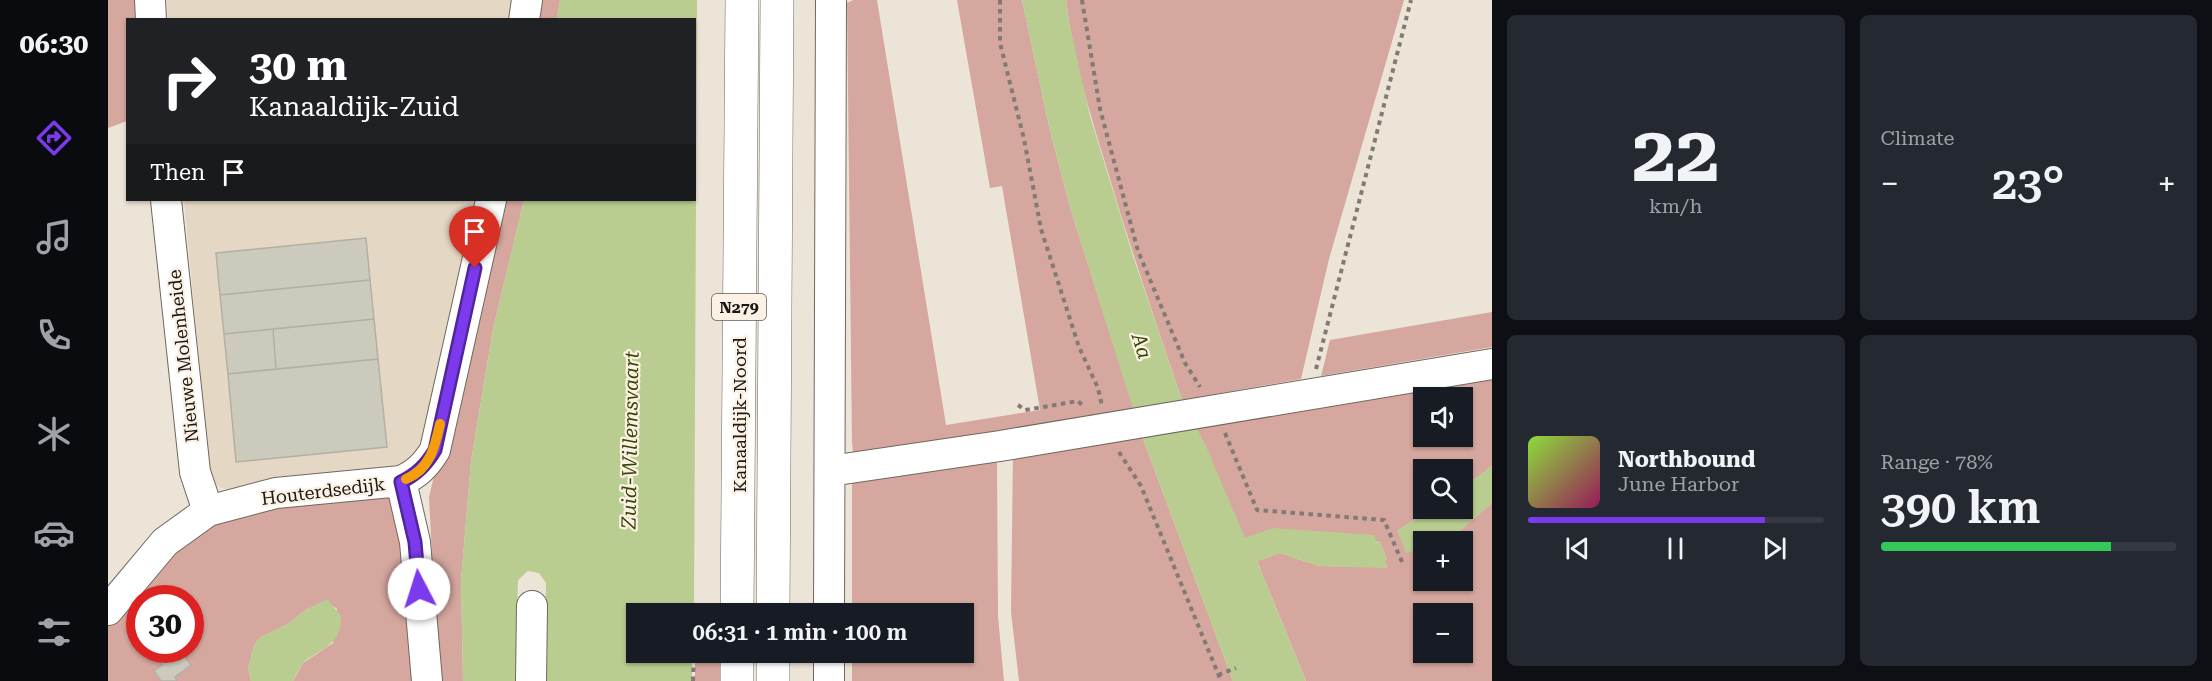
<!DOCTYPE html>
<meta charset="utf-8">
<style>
body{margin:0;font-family:"Roboto Serif",serif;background:#242831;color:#f1f3f6;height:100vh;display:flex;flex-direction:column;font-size:22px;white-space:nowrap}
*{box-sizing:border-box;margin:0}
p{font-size:20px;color:#9ea1a6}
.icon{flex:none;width:33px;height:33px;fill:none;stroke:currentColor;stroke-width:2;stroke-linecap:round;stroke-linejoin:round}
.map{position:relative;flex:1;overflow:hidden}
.drawer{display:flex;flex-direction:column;gap:15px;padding:15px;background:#0d0f14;width:720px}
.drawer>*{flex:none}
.hud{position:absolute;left:18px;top:18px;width:570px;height:183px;border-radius:0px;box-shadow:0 2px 4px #0004;background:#202124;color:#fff;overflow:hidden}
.buttons{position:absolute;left:1305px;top:387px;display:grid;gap:12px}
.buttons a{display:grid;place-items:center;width:60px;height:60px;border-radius:0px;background:#171b24;box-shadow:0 2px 4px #0004;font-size:30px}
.speed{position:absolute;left:18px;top:585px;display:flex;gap:12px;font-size:30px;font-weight:700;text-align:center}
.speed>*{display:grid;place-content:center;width:78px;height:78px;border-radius:50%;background:#171b24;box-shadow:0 2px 4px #0004;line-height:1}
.speed .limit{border:9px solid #d22;background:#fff;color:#111}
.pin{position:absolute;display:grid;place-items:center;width:51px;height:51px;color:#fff;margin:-62px -26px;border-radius:50% 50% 50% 0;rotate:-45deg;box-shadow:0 0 6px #0007}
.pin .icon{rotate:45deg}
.me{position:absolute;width:66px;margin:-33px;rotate:355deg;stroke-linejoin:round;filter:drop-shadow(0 0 4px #0008)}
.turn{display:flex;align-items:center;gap:21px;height:126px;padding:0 24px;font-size:27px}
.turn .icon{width:78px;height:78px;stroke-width:2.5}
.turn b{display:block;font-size:42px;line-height:51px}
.then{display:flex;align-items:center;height:57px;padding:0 24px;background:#0003;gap:12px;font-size:22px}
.big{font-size:45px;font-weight:600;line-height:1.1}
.drawer .tile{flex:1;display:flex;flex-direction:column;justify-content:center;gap:9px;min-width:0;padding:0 21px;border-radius:9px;background:#242831}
.drawer .dial{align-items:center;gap:0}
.dial b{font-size:78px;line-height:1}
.song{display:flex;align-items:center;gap:18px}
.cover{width:72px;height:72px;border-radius:9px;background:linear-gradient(135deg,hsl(90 70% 55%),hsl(330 70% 35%))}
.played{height:6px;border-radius:3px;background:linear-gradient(90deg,#7c3aed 80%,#363941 80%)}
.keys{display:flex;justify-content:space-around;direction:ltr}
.heat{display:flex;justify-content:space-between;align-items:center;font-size:33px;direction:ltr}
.charge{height:9px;border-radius:4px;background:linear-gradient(90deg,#34c759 78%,#363941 0)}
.drawer .tiles{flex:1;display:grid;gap:15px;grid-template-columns:repeat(2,1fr)}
.trip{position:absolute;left:518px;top:603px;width:348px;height:60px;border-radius:0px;background:#171b24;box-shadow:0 2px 4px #0004;font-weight:600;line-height:60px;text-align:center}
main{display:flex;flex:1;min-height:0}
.tab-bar{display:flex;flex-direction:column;width:108px;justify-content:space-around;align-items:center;background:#090b0e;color:#9ea1a6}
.tab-bar .icon{width:42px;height:42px}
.tab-bar .active{color:#7c3aed}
.tab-bar b{font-size:27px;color:#f1f3f6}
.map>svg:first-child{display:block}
</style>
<main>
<nav class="tab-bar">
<b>06:30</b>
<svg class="icon active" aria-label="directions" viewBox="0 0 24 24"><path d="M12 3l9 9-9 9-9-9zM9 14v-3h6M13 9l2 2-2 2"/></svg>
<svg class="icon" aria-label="music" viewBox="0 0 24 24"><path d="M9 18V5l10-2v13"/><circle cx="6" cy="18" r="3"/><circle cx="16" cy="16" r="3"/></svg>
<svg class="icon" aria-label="phone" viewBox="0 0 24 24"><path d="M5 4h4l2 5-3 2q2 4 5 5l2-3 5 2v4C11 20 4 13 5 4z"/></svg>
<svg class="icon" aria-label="climate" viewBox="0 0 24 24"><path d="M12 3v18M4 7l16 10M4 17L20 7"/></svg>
<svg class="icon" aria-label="car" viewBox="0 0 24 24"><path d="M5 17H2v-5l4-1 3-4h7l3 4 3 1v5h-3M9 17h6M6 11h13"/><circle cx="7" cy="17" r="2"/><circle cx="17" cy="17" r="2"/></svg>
<svg class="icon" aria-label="filters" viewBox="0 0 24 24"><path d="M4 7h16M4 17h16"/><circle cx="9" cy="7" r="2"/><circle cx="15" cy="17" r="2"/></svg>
</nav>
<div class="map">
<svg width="1384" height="681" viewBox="0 0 1384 681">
<rect width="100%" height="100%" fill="#ede4d8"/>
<path fill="#e4d7c4" d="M59 0H405L403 20 60 19Z
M76 200H370L314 452 292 472 118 489 103 485Z"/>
<path fill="#d5a79e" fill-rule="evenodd" d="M0 0H34L35 19 20 20 19 121 0 128Z
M426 0H452L449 19 424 20Z
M745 0H769L838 425 932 410 894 186 882 188 849 0H914L942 131 964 214 1026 410 746 463 744 442 739 3Z
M958 0H1296L1221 259 1193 379 1074 400C1048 323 1022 247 999 169 982 114 965 58 958 0Z
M391 200H416L385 329 363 461 353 580 355 681H326L325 574 321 497Z
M1384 312V347L1213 376 1222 340Z
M1384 372V466L1355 488 1354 470H1316V508L1323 509 1289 531 1306 552 1315 548 1316 580H1354V542L1334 541 1349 533 1384 503V681H1198L1149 561 1172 553 1211 566 1279 567 1276 561 1279 560 1272 542 1137 538 1085 421ZM1316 398H1354V436H1316ZM1316 614H1354V652H1316Z
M1031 428 1125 681H911L903 612 905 450Z
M886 452 889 463 890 616 896 681H744V653L855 652V614L744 613V478Z
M282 493 295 525 308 681H185L195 663 225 643 229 609 222 604 199 609 180 624 153 637 146 645 142 661 140 668 143 681H0V621L73 539 131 512ZM32 598H82V650H32Z
M587 653H616V681H587Z"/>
<path fill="#b9cd91" d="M452 0H589L586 609 585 613 528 614V652L584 653V681H435L438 583 431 573 420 571 410 580 407 681H355L353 580 363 461 385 329 416 200H586V20L449 19Z
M914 0H958L961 22 982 116 1025 256 1074 400 1098 446 1137 538 1165 528 1266 535 1269 543 1272 541 1279 560 1277 561 1279 568 1211 566 1172 553 1149 561 1198 681H1125L1031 428 964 214 942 131Z
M1384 466V503L1349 533 1334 541 1316 542 1315 548 1298 553 1289 531 1323 509 1354 508 1355 488Z
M219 599 233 616C234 644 216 647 197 661 192 666 188 675 185 681H143L140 668 142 661 146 645 153 637 180 624 199 609Z"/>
<path fill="#cccabc" stroke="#b2b0a3" stroke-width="1.5" d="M258 238 262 280 112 295 108 253Z
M262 280 266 319 116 334 112 295Z
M266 319 270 359 168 369 165 329Z
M165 329 168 369 120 374 116 334Z
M270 359 279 447 128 462 120 374Z
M43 650H72L83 665 67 677 69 681H53L46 671 54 665Z"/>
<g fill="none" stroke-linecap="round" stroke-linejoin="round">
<defs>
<path id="minor" d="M42 0 43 20
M416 20 419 0
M58 200 87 472 100 511
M722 471 892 446 1384 364
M293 481 307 542 319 681
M0 610 57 542 100 511 168 493 293 481C309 474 318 465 327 450L383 200
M721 614 723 0
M423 681 424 606
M721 681V652"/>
<path id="highway" d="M629 614 634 0
M665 614 669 0
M629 681V652
M665 681V652"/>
</defs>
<use href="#minor" stroke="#70685d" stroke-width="32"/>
<use href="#highway" stroke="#70685d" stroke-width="34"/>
<path stroke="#817b73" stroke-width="4" stroke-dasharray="4.5 4.5" stroke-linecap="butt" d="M892 0V43L916 139 933 229 971 347 990 388 994 406
M974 0 992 109 1030 251 1077 363 1092 387
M1208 369 1303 0
M910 405 917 410 970 401 976 407
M1117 433 1149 510 1276 520 1294 562
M1011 452 1033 486 1113 681
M586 614V610
M1110 675 1128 668
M585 681 586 652"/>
<use href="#minor" stroke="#fff" stroke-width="30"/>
<use href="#highway" stroke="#fff" stroke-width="33"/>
</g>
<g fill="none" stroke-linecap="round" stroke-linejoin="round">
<defs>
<path id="route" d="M311 589 307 542 293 482C309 474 318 465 327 450L367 268"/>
</defs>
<use href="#route" stroke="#51269a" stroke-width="15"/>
<use href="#route" stroke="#7c3aed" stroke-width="10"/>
<path stroke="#f59e0b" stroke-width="10" d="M298 479C322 469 327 447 332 424"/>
</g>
<g text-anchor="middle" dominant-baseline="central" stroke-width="4.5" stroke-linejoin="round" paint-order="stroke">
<rect fill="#fbf2e5" stroke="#5e5953" stroke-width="1.5" x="604" y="294" width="54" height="26" rx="4.5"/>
<g font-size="16" font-weight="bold" fill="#1b1814">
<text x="631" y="307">N279</text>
</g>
<g font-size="18" fill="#1b1814" stroke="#fbf2e5">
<text transform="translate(75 356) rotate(-96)">Nieuwe Molenheide</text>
<text transform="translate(631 415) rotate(-90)">Kanaaldijk-Noord</text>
<text transform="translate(215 491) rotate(-7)">Houterdsedijk</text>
</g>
<g font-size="20" font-style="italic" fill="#374702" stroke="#fbf2e5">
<text transform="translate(1034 346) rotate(72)">Aa</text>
<text transform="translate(522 440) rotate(-89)">Zuid-Willemsvaart</text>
</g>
</g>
</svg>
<div class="buttons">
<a><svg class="icon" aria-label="sound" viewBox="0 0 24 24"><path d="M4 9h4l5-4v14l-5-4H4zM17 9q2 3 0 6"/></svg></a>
<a><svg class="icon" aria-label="search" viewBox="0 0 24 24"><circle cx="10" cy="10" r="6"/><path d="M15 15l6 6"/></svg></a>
<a>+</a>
<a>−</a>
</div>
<div class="speed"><div class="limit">30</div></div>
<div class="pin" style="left:367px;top:268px;background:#d93025"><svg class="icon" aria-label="arrive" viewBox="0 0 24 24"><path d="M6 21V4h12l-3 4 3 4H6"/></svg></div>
<svg class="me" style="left:311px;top:589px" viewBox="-20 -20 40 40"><circle r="19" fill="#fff"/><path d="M0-13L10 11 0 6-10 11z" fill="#7c3aed"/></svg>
<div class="trip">06:31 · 1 min · 100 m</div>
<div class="hud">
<div class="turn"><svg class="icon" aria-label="right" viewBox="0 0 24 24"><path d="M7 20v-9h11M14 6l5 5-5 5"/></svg><div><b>30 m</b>Kanaaldijk-Zuid</div></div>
<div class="then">Then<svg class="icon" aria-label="arrive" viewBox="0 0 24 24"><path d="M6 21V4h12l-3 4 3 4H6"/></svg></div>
</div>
</div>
<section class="drawer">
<div class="tiles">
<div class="tile dial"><b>22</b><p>km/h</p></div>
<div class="tile"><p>Climate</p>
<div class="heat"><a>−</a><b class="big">23°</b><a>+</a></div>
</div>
<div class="tile">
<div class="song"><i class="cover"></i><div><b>Northbound</b><p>June Harbor</p></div></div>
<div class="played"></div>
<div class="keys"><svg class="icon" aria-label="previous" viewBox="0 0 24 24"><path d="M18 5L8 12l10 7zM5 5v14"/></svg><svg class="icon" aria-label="pause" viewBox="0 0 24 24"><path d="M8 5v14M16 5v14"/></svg><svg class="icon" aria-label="next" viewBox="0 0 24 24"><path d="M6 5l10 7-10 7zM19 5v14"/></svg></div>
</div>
<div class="tile"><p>Range · 78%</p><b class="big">390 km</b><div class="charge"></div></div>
</div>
</section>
</main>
